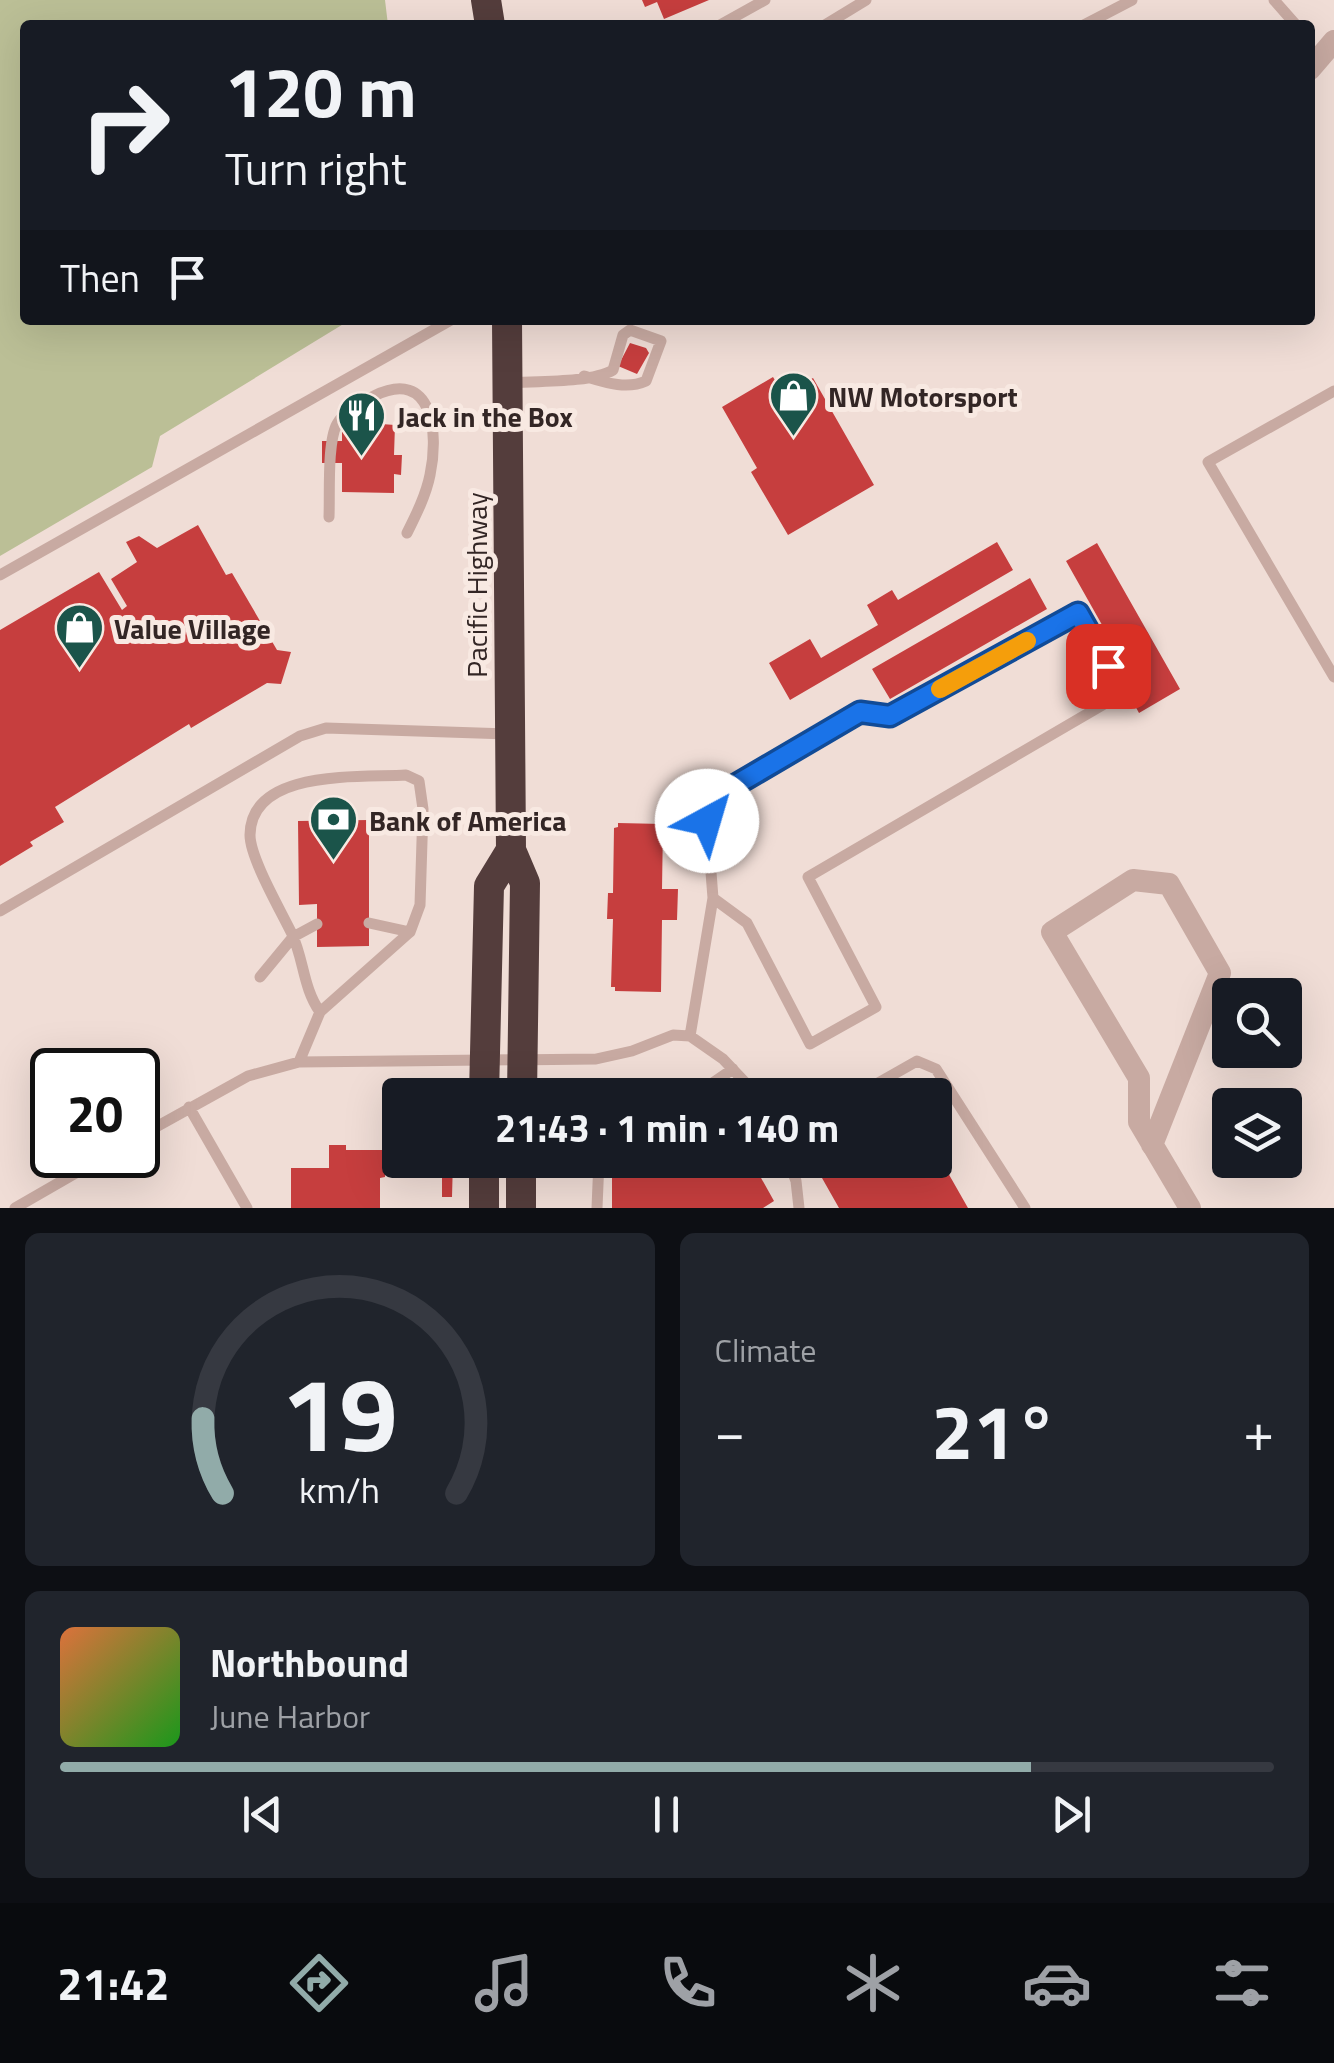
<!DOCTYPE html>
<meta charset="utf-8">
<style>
body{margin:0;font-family:"Titillium Web",sans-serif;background:#20242c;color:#f1f3f6;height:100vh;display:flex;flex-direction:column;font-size:38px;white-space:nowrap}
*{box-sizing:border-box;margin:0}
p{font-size:32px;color:#9ea1a6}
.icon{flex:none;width:55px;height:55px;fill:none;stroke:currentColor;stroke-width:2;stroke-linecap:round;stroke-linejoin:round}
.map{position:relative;height:1208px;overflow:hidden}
.details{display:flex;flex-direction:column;gap:25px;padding:25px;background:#0d0f14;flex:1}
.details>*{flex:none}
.hud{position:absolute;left:20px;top:20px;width:1295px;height:305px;border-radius:10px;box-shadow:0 10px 40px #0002;background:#171b24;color:#f1f3f6;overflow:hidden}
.tools{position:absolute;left:1212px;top:978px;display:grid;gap:20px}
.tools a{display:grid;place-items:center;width:90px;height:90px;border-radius:10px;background:#171b24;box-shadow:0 10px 40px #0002;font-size:50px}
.speed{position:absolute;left:30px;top:1048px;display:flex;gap:20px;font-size:50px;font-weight:700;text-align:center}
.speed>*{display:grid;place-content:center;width:130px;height:130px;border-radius:50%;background:#171b24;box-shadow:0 10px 40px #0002;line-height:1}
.speed .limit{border:5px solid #111;border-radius:15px;background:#fff;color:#111}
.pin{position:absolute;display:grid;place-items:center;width:85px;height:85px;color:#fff;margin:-42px;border-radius:20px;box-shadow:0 5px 15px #0006}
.me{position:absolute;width:110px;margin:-55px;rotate:39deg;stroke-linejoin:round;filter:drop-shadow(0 0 8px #0008)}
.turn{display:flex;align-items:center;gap:35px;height:210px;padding:0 40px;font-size:45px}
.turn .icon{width:130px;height:130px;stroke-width:2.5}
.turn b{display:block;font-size:70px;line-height:85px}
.then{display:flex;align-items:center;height:95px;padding:0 40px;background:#0003;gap:20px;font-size:38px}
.big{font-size:75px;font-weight:700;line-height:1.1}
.details .card{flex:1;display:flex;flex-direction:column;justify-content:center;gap:15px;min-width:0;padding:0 35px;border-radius:15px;background:#20242c}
.details .dial{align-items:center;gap:0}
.dial svg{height:260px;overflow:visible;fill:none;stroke:#363941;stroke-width:7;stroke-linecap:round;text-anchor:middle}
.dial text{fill:#f1f3f6;stroke:none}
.song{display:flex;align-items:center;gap:30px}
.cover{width:120px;height:120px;border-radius:15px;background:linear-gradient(135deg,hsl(20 70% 55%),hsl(120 70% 35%))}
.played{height:10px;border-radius:5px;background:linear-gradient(90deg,#91aba9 80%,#363941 80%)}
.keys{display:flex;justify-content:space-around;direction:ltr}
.heat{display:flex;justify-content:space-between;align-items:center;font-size:55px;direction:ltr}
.details .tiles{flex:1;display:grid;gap:25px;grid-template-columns:1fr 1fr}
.card:last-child{grid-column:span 2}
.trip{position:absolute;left:382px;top:1078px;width:570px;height:100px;border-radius:10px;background:#171b24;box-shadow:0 10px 40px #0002;font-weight:700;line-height:100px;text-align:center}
.menu{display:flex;height:160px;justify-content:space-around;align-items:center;background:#090b0e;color:#9ea1a6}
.menu .icon{width:70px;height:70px}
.menu .active{color:#91aba9}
.menu b{font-size:45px;color:#f1f3f6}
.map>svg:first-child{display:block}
</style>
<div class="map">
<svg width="1334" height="1208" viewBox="0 0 1334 1208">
<rect width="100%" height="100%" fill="#f0ddd6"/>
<path fill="#bbbf96" d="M0 0H385L388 25H25V320H350L160 436 152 467 0 556Z"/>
<path fill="#c63e3e" d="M642 0H709L664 19 657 2 645 7Z
M630 343 646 348 649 353 637 374 618 366Z
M773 377 784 395 813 378 874 485 788 535 751 472 757 468 722 407Z
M351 420H381V424L395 425 394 455H402L401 475 394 474V493L342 492V463H322V441H342V424H351Z
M198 525 226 575 232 573 277 650 291 652 281 684 267 683 191 728 189 724 55 807 64 822 30 842 33 846 0 866V630L99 572 122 610 127 606 111 579 137 562 126 542 139 536 157 548Z
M997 542 1013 570 790 700 769 663 810 639 821 658 878 625 867 605 892 590 898 600Z
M1097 543 1180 689 1139 713 1123 684 1132 678 1066 561Z
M1030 578 1047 609 890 699 872 669Z
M369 820V946L317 947V904L299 905 298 821Z
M618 823 663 824 662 889H678L677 920H662L661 992 615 991V987H611L613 919H607L608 893H613L614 828 618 827Z
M329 1145H346V1150H385V1177L380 1178V1208H291V1168H329Z
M935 1150 968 1208H839L822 1178 854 1160H935Z
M442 1160H453L452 1197H442Z
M612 1160H751L774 1201 763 1208H612Z"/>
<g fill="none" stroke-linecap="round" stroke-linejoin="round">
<path stroke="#c8aaa2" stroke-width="11" d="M1274 0 1296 25
M720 25 765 0
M825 25 866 0
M1084 25 1132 0
M508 383C535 381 592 383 613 370L623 335 630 330 661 341 646 381C626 390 604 382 584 376
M1334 391 1208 462 1334 677
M329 517C330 494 327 442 337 424 344 411 361 402 374 396 433 367 439 433 430 475 426 495 416 515 407 533
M0 575 451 320
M0 911 300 736 326 728 508 734
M369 923 410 932
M260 977 293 937 317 924
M690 1036 713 898 707 821 713 806 732 787 860 713 890 717 1078 613 1123 693 808 877 876 1007 810 1044 747 923 713 898
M299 1062 320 1012 410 932 420 905 423 809 419 781 406 775C361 778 251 768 250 835 250 858 281 911 292 934 304 960 303 988 320 1012
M695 1095 733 1069
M857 1095 917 1061 936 1069 1025 1208
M189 1107 247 1208
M138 1137 248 1076 299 1062 596 1059 632 1051 673 1035 690 1036 723 1059 757 1095
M788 1160 796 1181 799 1208
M15 1208 107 1155
M597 1208 599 1160"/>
<path stroke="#c8aaa2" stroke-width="22" d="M1310 69 1334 41
M1152 1145 1220 973 1169 884 1133 880 1052 932 1139 1078V1122L1190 1208"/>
<path stroke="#543d3c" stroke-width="30" d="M486 0 490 25
M507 320 511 850 525 883 522 1095
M484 1095 489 886 511 850
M484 1208V1160
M521 1208V1160"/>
</g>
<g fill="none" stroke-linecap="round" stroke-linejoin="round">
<defs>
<path id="route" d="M707 821 713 806 732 787 860 712 890 716 1078 613 1108 666"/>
</defs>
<use href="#route" stroke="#114b97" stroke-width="25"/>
<use href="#route" stroke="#1a73e8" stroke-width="18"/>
<path stroke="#f59e0b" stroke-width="18" d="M940 689 1027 641"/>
</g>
<defs>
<symbol id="shop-pin" viewBox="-11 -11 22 30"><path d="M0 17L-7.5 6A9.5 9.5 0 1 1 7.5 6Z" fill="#1b544a" stroke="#f8e9e2"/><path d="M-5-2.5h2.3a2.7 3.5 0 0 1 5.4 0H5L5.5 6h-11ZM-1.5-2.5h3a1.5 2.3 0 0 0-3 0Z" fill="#fff"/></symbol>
<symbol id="restaurant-pin" viewBox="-11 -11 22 30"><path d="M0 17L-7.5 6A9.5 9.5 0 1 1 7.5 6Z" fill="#1b544a" stroke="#f8e9e2"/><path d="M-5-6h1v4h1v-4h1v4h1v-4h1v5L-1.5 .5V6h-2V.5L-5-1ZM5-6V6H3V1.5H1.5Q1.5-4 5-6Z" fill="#fff"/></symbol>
<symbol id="bank-pin" viewBox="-11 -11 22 30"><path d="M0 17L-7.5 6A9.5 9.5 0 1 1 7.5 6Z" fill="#1b544a" stroke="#f8e9e2"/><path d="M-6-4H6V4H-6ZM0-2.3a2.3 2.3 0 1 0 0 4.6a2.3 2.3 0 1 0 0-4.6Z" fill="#fff"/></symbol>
</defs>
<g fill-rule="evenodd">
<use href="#shop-pin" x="766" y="368" width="55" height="75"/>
<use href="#restaurant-pin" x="334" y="388" width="55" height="75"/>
<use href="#shop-pin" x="52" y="600" width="55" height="75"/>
<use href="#bank-pin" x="306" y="792" width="55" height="75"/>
</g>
<g text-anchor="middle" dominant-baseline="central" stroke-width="10" stroke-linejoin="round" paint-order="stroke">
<g font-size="28" font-weight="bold" fill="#332625" stroke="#f8e9e2" text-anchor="start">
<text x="828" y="396">NW Motorsport</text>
<text x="397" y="416">Jack in the Box</text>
<text x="114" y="628">Value Village</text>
<text x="369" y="820">Bank of America</text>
</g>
<g font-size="28" fill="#332625" stroke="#f8e9e2">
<text transform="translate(476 585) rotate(-90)">Pacific Highway</text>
</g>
</g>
</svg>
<div class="tools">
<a><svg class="icon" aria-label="search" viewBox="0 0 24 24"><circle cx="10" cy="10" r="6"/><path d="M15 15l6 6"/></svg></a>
<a><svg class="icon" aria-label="layers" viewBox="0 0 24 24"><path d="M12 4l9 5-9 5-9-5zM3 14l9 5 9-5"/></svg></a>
</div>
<div class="speed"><div class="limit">20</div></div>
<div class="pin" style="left:1108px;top:666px;background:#d93025"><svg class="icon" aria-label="arrive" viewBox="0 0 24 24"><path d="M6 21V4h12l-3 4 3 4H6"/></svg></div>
<svg class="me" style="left:707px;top:821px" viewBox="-20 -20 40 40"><circle r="19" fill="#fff"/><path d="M0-13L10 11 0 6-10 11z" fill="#1a73e8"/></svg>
<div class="trip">21:43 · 1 min · 140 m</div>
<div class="hud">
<div class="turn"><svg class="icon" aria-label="right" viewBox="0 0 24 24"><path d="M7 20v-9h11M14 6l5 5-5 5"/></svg><div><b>120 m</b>Turn right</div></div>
<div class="then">Then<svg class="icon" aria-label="arrive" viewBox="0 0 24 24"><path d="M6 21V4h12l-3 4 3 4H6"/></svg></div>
</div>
</div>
<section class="details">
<div class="tiles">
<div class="card dial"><svg viewBox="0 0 100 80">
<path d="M14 69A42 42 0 1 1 86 69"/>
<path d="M14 69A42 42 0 0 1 8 46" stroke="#91aba9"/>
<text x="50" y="56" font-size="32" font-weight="700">19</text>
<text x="50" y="72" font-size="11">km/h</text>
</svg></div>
<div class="card"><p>Climate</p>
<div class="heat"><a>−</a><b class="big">21°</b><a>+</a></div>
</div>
<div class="card">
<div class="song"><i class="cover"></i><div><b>Northbound</b><p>June Harbor</p></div></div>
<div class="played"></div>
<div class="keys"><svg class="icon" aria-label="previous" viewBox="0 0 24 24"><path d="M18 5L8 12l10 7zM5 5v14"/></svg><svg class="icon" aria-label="pause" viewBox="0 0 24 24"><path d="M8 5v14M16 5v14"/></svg><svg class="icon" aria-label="next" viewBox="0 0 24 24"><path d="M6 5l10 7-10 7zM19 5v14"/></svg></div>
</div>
</div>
</section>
<nav class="menu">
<b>21:42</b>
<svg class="icon active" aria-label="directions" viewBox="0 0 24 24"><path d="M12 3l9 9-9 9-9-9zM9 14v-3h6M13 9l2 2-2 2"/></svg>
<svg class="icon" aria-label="music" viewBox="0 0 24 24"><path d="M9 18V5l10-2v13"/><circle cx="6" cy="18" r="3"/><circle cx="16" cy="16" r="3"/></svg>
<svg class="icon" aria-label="phone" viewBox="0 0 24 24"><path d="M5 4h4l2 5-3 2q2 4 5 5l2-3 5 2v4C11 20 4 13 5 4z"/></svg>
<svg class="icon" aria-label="climate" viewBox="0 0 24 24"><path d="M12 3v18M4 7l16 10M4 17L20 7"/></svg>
<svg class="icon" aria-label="car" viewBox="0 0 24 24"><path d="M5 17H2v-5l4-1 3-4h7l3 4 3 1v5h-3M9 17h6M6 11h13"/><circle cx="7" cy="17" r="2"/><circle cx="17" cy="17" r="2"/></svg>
<svg class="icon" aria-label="filters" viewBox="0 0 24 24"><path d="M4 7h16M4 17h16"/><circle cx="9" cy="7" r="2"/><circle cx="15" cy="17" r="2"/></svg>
</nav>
